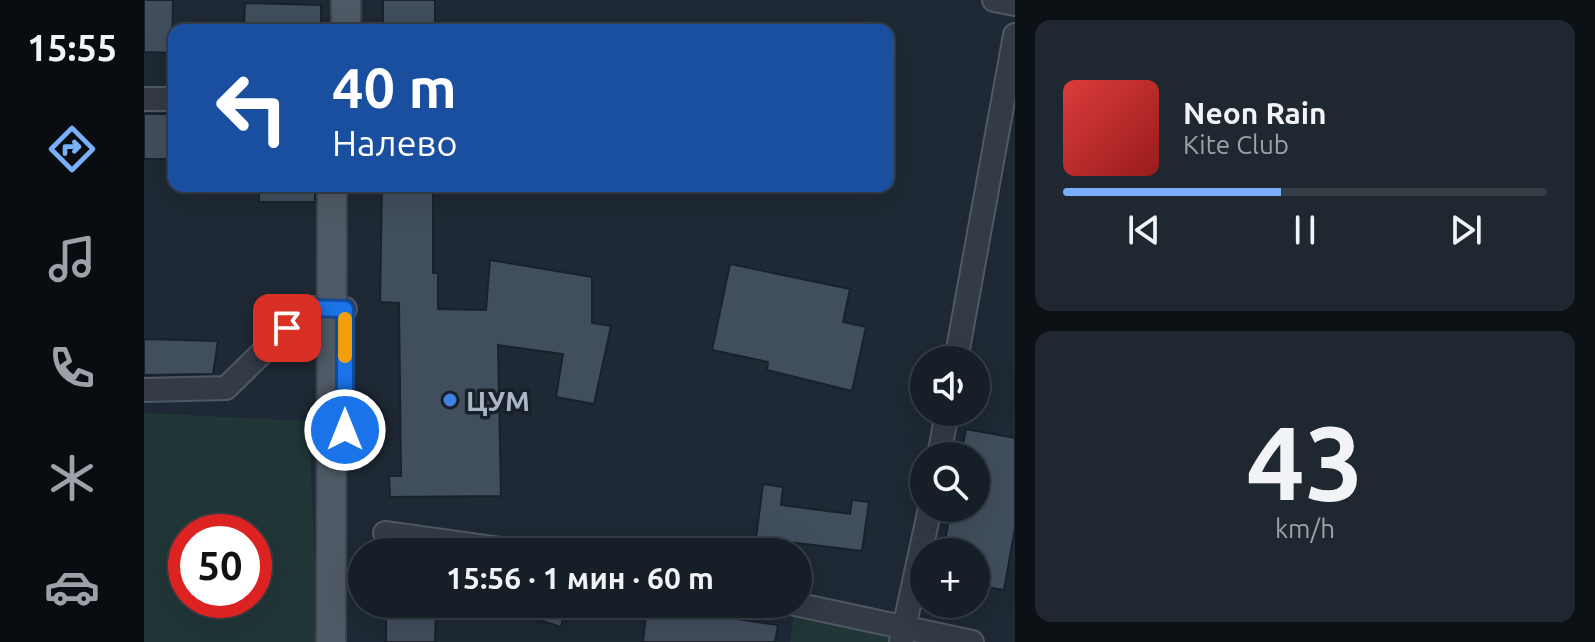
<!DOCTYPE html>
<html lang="ru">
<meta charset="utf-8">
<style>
body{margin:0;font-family:Ubuntu,sans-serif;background:#1f2730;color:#f1f3f6;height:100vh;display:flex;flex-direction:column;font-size:30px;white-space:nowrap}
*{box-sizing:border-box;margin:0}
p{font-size:26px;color:#9ea2a8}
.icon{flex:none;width:44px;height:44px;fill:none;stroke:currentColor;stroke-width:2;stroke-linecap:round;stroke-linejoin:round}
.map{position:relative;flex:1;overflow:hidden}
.details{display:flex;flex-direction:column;gap:20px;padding:20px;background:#0c1116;width:580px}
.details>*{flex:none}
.banner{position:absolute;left:24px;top:24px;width:726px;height:168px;border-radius:16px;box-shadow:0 8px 32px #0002,0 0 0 2px #353d45;background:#1a4fa0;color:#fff;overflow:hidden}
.tools{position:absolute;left:766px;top:346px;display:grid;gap:16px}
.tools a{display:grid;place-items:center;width:80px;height:80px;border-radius:50%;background:#161f28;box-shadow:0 8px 32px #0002,0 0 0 2px #353d45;font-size:40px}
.speed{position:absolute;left:24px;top:514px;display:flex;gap:16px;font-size:40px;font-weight:700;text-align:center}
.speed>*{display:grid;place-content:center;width:104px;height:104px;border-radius:50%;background:#161f28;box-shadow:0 8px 32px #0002,0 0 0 2px #353d45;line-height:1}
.speed .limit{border:12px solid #d22;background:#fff;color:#111}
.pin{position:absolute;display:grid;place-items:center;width:68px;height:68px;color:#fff;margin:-34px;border-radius:16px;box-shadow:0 4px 12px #0006}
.me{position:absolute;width:88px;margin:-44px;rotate:0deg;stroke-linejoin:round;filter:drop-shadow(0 0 6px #0008)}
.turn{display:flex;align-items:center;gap:28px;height:168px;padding:0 32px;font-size:36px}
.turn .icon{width:104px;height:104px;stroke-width:2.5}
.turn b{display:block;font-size:56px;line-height:68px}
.details .widget{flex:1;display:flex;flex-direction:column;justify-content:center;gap:12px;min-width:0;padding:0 28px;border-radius:16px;background:#1f2730}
.details .dial{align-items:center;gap:0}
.dial b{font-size:104px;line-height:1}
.song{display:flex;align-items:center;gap:24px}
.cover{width:96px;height:96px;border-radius:12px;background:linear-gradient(135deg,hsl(0 70% 55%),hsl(0 70% 35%))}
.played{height:8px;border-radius:4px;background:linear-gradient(90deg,#7aaff9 45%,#353d45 45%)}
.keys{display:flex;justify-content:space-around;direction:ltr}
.trip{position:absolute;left:204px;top:538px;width:464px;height:80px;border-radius:40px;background:#161f28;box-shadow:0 8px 32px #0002,0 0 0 2px #353d45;font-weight:600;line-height:80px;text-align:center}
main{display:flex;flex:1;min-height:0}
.tabs{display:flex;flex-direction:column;width:144px;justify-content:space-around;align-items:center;background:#090c10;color:#9ea2a8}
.tabs .icon{width:56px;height:56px}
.tabs .active{color:#7aaff9}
.tabs b{font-size:36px;color:#f1f3f6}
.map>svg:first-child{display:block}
</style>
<main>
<nav class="tabs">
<b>15:55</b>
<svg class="icon active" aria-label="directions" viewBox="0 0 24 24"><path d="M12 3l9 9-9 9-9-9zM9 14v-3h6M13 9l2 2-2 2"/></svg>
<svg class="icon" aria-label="music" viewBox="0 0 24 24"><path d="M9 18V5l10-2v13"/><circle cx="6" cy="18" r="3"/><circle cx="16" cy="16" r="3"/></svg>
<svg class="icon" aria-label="phone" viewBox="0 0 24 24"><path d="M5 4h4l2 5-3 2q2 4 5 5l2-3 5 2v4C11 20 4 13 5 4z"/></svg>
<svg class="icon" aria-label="climate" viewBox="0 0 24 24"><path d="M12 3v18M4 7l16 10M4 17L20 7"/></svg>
<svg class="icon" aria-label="car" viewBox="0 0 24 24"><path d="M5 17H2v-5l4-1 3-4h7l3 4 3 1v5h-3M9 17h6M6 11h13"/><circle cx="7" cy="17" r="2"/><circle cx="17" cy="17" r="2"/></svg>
</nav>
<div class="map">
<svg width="871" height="642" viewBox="0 0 871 642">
<rect width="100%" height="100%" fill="#1e2935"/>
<path fill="#213637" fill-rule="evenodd" d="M0 413 165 421 174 642H0ZM42 532H110V600H42Z
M651 604 753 616 748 642H646Z"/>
<path fill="#414e5d" stroke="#19222c" stroke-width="2" d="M0 0H29L28 53 0 52Z
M239 0H291V30H239Z
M101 3 177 5V30L100 28Z
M0 114H30V159H0Z
M115 186H171V202H115Z
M238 186H289V273H294V309L342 310 346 260 448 277V323L467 326 450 404 412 397 419 354 354 345 357 496 246 497 245 476H257L255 303 236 302Z
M586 264 706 289 699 322 722 327 708 391 623 370 624 362 568 350Z
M0 339 74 341 69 374 0 375Z
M822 429 871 438V528L860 590 832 585V552H799L807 508H832V456H817Z
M619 484 639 487 637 505 706 514 708 500 725 502 718 551 612 538Z
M242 604H292L291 642H242Z
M356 604H422L417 627 355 607Z
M503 606 634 625 631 642H499Z"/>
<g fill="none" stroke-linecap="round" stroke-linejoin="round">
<defs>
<path id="minor" d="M850 0 871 4
M0 99H30
M812 360 871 35
M0 390 82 388 164 308 201 309
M795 456 803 412
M241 533 378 552
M651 604 828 642
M757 642 786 508"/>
<path id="major" d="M202 30V0
M187 642 188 186"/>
</defs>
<use href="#minor" stroke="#4f5864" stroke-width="26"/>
<use href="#major" stroke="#3b444f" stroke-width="32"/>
<use href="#minor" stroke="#323b46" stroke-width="22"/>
<use href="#major" stroke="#4f5a66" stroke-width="28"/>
</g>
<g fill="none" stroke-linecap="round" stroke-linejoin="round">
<defs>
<path id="route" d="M143 328 164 308 201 309V430"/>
</defs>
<use href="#route" stroke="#114b97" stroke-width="20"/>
<use href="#route" stroke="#1a73e8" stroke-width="14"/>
<path stroke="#f59e0b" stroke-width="14" d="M201 319V356"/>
</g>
<circle fill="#3f7fe0" stroke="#17202a" stroke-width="3" cx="306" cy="400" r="8"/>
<g text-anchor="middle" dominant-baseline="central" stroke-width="7" stroke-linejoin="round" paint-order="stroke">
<g font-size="28" font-weight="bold" fill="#abb5c3" stroke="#17202a" text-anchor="start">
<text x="322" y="400">ЦУМ</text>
</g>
</g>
</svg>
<div class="tools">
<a><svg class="icon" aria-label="sound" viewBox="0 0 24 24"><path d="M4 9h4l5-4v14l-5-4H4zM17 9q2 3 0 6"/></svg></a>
<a><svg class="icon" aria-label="search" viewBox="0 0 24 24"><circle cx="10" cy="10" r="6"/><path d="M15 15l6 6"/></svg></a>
<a>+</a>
</div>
<div class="speed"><div class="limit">50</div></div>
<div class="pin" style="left:143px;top:328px;background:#d93025"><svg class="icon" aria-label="arrive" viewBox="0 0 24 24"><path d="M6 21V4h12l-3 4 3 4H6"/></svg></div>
<svg class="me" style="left:201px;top:430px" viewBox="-20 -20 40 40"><circle r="17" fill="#1a73e8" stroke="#fff" stroke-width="3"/><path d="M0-11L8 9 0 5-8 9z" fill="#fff"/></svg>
<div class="trip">15:56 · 1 мин · 60 m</div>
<div class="banner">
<div class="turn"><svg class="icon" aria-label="left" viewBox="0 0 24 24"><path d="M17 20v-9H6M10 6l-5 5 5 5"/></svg><div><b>40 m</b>Налево</div></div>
</div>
</div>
<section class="details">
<div class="widget">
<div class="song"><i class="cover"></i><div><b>Neon Rain</b><p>Kite Club</p></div></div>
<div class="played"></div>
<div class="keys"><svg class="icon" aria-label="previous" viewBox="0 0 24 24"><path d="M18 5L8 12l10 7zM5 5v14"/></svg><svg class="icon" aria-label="pause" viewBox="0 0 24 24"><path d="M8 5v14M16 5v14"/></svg><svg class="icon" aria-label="next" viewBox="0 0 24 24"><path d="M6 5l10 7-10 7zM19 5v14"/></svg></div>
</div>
<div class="widget dial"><b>43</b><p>km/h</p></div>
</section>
</main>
